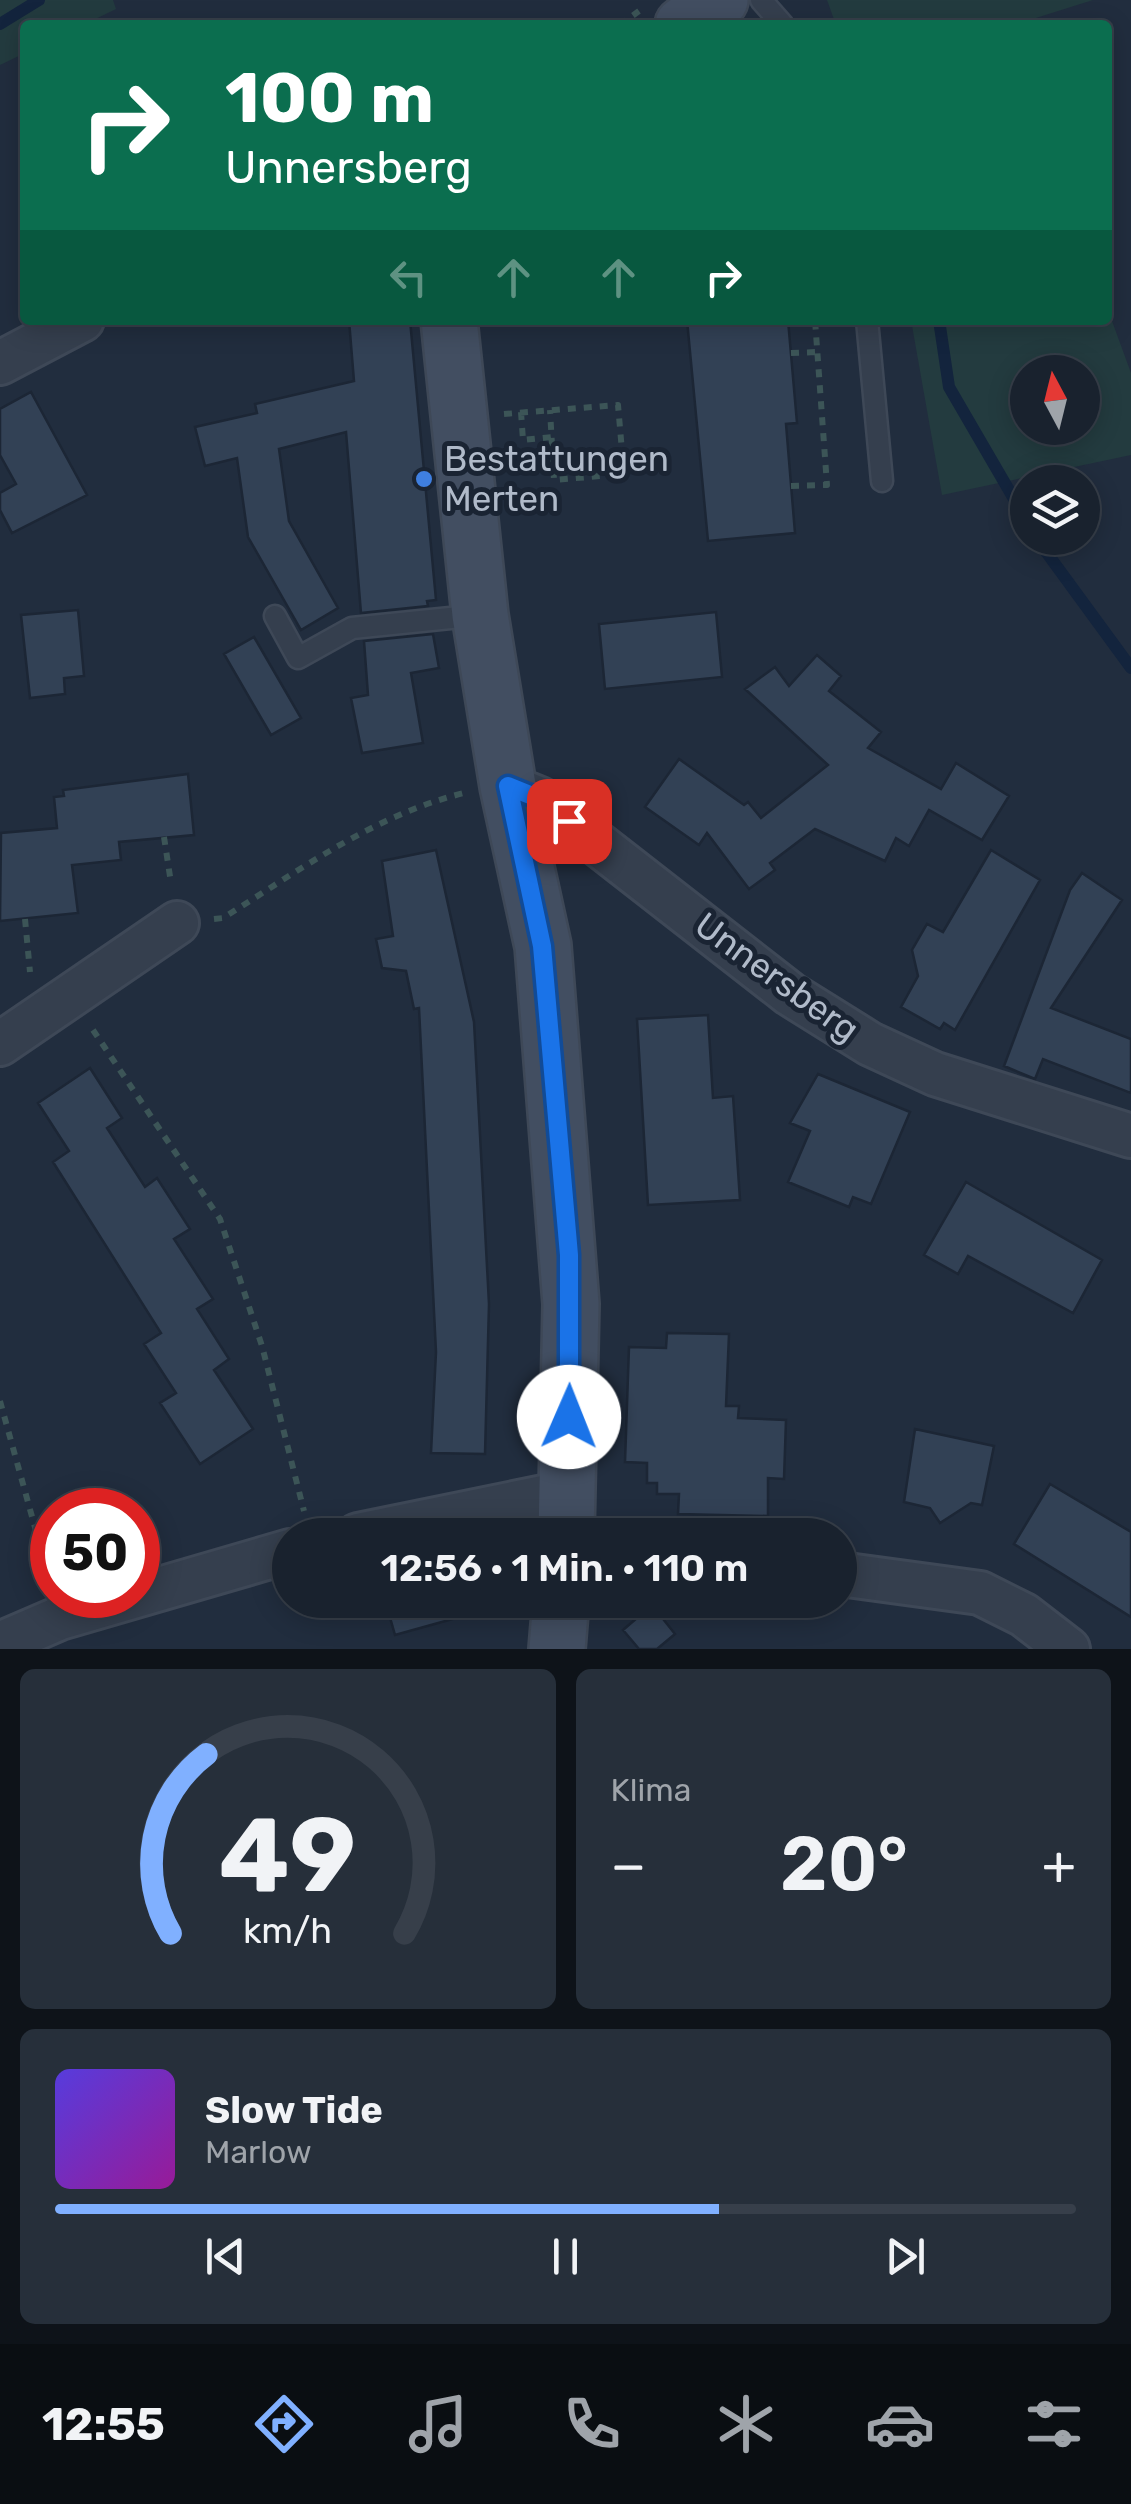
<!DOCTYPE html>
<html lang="de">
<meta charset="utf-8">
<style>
body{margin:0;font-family:Rubik,sans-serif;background:#262f3a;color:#f1f3f6;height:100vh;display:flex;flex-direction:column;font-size:38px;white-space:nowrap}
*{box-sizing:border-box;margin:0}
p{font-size:32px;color:#9fa4aa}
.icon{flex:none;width:55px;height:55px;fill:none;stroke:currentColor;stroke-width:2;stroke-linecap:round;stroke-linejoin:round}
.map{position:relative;height:1649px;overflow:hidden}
.details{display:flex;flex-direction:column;gap:20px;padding:20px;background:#0e1319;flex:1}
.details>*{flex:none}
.guide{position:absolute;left:20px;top:20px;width:1092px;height:305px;border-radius:10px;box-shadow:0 5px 25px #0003,0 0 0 2px #373f4a;background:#0b6e4f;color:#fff;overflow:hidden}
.needle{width:65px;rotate:353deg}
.tools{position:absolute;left:1010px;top:355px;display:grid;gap:20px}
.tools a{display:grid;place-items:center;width:90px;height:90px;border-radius:50%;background:#19222e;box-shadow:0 5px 25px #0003,0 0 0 2px #373f4a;font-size:50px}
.speed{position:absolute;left:30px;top:1488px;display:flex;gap:20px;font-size:50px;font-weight:700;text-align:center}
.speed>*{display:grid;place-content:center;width:130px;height:130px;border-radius:50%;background:#19222e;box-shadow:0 5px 25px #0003,0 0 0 2px #373f4a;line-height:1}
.speed .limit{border:15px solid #d22;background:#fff;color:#111}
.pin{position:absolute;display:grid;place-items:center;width:85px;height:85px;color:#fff;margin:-42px;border-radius:20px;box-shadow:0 5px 15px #0006}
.me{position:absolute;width:110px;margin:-55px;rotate:1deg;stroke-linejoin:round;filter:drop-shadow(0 0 8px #0008)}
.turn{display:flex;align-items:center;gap:35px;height:210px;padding:0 40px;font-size:45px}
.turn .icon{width:130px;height:130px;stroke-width:2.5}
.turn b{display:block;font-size:70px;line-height:85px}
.lanes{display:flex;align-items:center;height:95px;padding:0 40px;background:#0003;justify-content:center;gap:50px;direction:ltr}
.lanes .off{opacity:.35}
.big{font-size:75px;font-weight:600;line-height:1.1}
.details .card{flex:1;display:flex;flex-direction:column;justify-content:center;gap:15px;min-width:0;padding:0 35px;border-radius:15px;background:#262f3a}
.details .dial{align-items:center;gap:0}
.dial svg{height:260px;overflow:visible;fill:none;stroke:#373f4a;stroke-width:7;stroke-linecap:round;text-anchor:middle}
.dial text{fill:#f1f3f6;stroke:none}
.song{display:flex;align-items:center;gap:30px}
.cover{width:120px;height:120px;border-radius:15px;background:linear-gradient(135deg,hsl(250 70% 55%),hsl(300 70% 35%))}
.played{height:10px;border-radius:5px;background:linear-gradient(90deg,#80b0ff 65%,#373f4a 65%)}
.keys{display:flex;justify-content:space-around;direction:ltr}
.heat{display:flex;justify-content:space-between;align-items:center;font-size:55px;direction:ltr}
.details .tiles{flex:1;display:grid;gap:20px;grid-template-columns:1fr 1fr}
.card:last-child{grid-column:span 2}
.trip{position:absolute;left:272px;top:1518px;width:585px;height:100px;border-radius:50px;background:#19222e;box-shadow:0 5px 25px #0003,0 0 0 2px #373f4a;font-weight:600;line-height:100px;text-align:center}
.menu{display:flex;height:160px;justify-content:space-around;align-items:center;background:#0a0e12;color:#9fa4aa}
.menu .icon{width:70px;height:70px}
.menu .active{color:#80b0ff}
.menu b{font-size:45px;color:#f1f3f6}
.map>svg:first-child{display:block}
</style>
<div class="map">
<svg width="1131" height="1649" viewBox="0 0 1131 1649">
<rect width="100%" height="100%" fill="#212d3e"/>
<path fill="#233b3f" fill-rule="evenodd" d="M0 0H113L116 9 83 25H25V53L0 65Z
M827 0H1093L1014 25H836Z
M1108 310 1131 373V455L942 495 911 320H1108ZM1028 372H1082V428H1028Z"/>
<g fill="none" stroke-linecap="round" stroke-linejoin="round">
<path stroke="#13243d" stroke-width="12" d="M0 24 39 0
M939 320 949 387 1028 523
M1036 538 1131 668"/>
</g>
<path fill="#324155" stroke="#1c2635" stroke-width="2.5" d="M349 320H410L436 600 427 601 428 606 361 613 346 432 279 449 289 521 338 608 301 630 248 537 237 458 205 466 195 427 257 413 255 404 354 381Z
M687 320H788L797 423 786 424 795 533 708 541Z
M31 392 87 495 12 533 0 510V493L16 484 0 455V409Z
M78 610 84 676 64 678 65 694 30 698 21 615Z
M716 612 722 677 605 689 599 624Z
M433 634 439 668 411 673 423 743 362 753 351 698 368 695 364 641Z
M254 637 301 718 271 735 224 654Z
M817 655 841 676 829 691 881 732 868 748 941 789 956 763 1009 796 982 840 929 810 909 846 896 838 885 861 815 829 770 863 775 870 749 889 707 833 699 845 645 807 679 759 744 805 748 802 761 818 828 765 745 689 775 667 789 686Z
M188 774 194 835 119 842 121 860 72 865 78 913 0 921 1 833 57 828 54 797 64 796 63 790Z
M436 850 474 1022 489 1304 485 1454 431 1453 436 1352 419 1008 414 1009 406 971 382 968 376 939 393 936 382 861Z
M991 850 1040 880 955 1030 944 1023 940 1029 901 1007 918 976 912 950 927 924 943 932Z
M1082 873 1122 900 1051 1008 1131 1039V1093L1043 1059 1035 1079 1004 1066 1070 890Z
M708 1015 713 1098 733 1096 740 1200 648 1205 637 1019Z
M90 1068 122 1118 107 1128 145 1187 157 1178 190 1229 174 1239 213 1299 197 1309 229 1359 214 1370 253 1429 200 1464 160 1403 176 1393 144 1344 161 1333 53 1162 69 1151 38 1103Z
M818 1074 910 1112 871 1204 853 1197 849 1207 788 1182 810 1131 790 1123Z
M966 1182 1102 1260 1073 1313 968 1256 958 1274 924 1255Z
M667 1333 729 1334 726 1406H739L738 1418 786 1420 784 1479 768 1478V1516L678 1514 679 1494H657V1483H647V1463L625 1462 629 1347 666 1348Z
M915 1429 994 1446 982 1505 971 1503 940 1523 930 1508 904 1502Z
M1050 1484 1131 1532V1617L1014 1544Z
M385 1600H484L485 1610 395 1635Z
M652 1605 675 1634 657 1649H639L623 1630Z"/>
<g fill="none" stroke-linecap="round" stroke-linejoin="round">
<defs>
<path id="lane" d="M761 0 783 25
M867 320 882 481
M275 616 298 658 352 628 480 615"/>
<path id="street" d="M0 363 82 320
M508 786 540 799 790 994 870 1044 935 1074 1131 1136
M0 1044 177 923
M358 1535 568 1492
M840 1574 980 1593 1024 1615 1068 1649
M0 1644 60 1618 290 1551"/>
<path id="secondary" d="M683 25 720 0
M449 320 480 615 508 786 543 946 571 1304 566 1535
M557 1649 561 1600"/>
</defs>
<use href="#lane" stroke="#3e4857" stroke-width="25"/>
<use href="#street" stroke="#3e4857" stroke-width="48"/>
<use href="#secondary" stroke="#3e4857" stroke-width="60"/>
<path stroke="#3c5557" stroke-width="6" stroke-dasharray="8 8" stroke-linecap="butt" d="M620 25 639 11
M791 353 817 352
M521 412 523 440 552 437
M504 414 618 405 624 474 554 480 550 410
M791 486 827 485 815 320
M164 837 171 883
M25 919 30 972
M214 919 223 918C300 870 374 815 464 793
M93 1030 220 1219 262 1346 304 1511
M0 1401 49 1578"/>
<use href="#lane" stroke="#353f4e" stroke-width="20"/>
<use href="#street" stroke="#353f4e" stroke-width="42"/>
<use href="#secondary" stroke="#424e61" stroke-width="55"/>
</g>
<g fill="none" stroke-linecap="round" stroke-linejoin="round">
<defs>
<path id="route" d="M569 821 540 799 508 786 542 946 569 1255V1417"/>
</defs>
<use href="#route" stroke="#114b97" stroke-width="25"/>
<use href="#route" stroke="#1a73e8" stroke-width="18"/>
</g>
<circle fill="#3f7fe0" stroke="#1a2433" stroke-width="4" cx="424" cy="479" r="10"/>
<g text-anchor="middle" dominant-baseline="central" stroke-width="10" stroke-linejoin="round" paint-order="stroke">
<g font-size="35" fill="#b0bac9" stroke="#1a2433" text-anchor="start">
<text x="444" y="459">Bestattungen<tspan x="444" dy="40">Merten</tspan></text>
</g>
<g font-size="35" fill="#b0bac9" stroke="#1a2433">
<text transform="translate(777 977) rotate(36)">Unnersberg</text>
</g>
</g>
</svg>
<div class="tools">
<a><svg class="needle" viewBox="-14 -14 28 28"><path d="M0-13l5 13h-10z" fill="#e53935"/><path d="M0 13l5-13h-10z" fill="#9fa4aa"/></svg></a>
<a><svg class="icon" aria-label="layers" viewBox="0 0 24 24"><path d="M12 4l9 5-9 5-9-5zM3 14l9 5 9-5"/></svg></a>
</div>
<div class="speed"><div class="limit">50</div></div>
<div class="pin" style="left:569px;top:821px;background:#d93025"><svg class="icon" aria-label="arrive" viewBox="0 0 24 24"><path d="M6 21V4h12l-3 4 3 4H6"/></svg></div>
<svg class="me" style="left:569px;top:1417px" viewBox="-20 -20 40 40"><circle r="19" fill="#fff"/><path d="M0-13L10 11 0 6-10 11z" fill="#1a73e8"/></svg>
<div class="trip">12:56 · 1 Min. · 110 m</div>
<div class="guide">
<div class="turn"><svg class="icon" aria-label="right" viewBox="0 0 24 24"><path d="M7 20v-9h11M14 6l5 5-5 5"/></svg><div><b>100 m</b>Unnersberg</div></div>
<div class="lanes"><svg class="icon off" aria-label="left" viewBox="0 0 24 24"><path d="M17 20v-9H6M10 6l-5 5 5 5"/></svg><svg class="icon off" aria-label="ahead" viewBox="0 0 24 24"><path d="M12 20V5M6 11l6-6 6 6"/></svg><svg class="icon off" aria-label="ahead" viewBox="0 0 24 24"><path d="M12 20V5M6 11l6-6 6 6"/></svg><svg class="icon" aria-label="right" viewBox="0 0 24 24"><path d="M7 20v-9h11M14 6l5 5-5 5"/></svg></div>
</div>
</div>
<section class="details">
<div class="tiles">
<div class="card dial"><svg viewBox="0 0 100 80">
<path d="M14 69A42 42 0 1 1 86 69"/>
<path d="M14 69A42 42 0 0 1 25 14" stroke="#80b0ff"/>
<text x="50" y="56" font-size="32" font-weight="700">49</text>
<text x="50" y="72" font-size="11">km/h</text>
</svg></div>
<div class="card"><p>Klima</p>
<div class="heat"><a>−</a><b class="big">20°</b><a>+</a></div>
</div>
<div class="card">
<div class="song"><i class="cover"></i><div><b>Slow Tide</b><p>Marlow</p></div></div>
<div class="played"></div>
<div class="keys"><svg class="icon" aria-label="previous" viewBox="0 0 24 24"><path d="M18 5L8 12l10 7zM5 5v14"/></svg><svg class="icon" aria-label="pause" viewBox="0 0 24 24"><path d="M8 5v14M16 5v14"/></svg><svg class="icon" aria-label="next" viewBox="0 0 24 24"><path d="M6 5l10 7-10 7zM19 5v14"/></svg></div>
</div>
</div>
</section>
<nav class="menu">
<b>12:55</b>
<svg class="icon active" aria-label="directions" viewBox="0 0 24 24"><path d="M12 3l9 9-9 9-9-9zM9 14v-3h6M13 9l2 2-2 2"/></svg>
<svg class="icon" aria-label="music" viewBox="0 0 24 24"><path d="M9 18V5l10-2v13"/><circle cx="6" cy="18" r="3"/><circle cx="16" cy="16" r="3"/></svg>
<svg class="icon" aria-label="phone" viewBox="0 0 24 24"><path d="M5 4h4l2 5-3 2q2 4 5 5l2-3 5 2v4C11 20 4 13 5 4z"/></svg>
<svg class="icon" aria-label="climate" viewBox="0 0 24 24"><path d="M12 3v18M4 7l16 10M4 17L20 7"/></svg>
<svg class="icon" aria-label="car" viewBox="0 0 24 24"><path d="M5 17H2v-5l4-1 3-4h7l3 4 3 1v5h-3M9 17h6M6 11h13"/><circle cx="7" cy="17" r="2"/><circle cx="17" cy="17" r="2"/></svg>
<svg class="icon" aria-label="filters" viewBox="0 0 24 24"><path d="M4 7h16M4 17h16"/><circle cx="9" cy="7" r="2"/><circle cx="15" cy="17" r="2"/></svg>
</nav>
